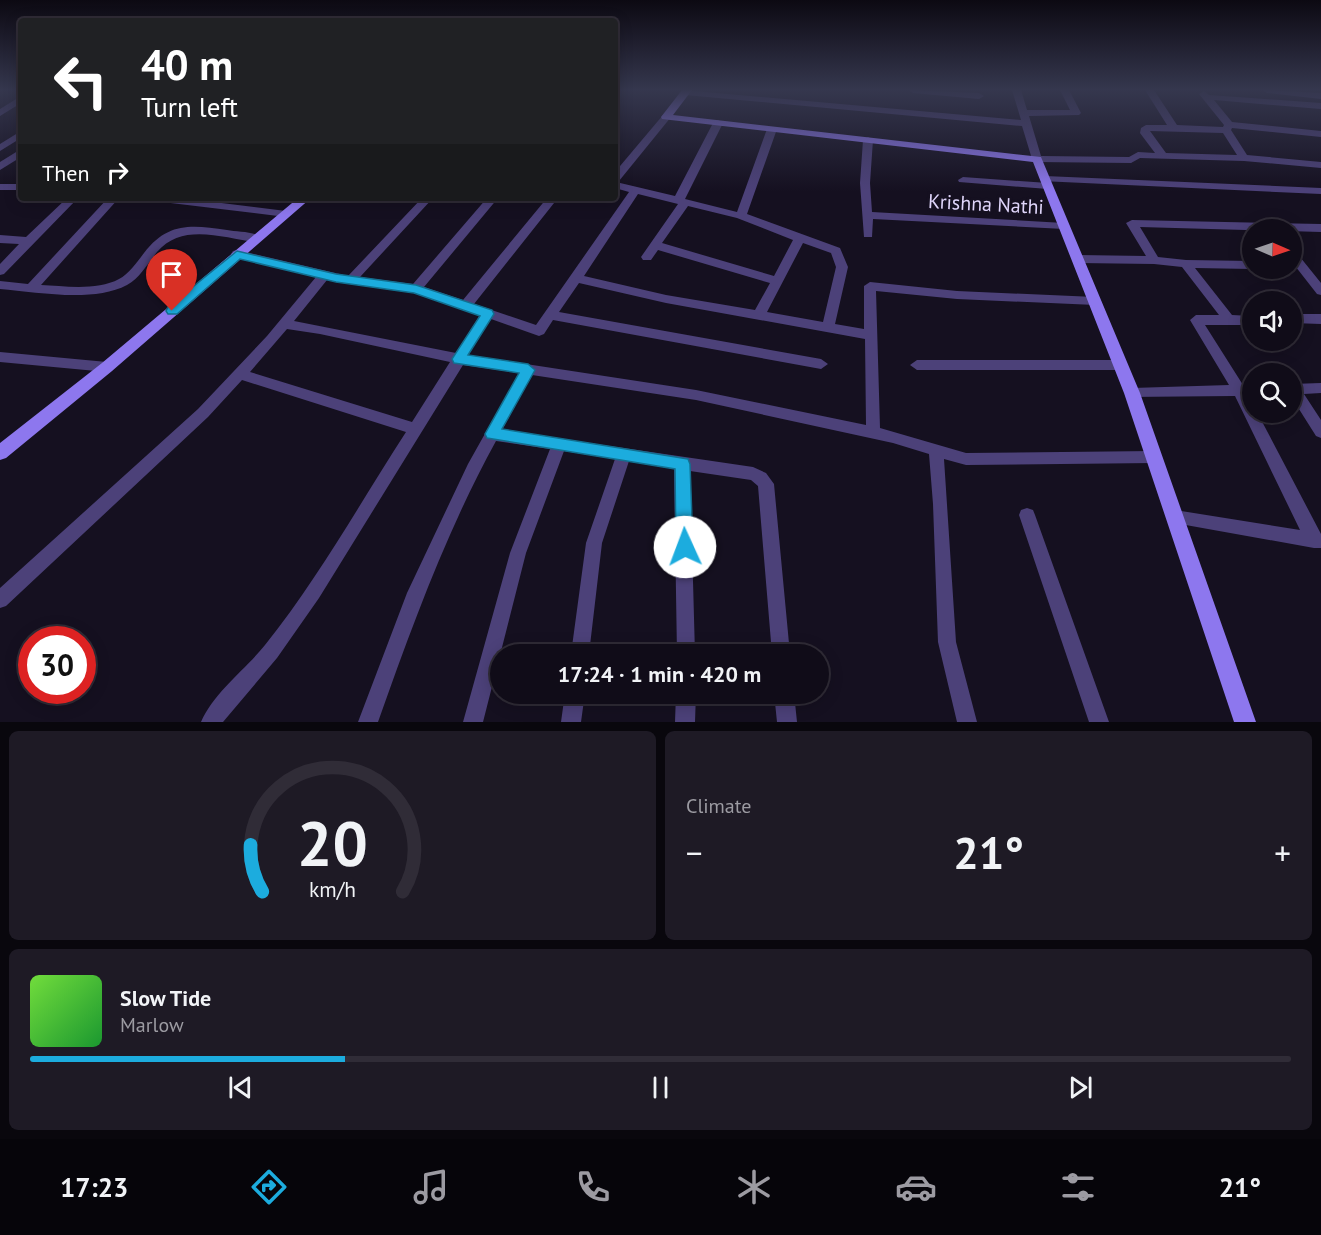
<!DOCTYPE html>
<meta charset="utf-8">
<style>
body{margin:0;font-family:"PT Sans",sans-serif;background:#1e1a25;color:#f1f3f6;height:100vh;display:flex;flex-direction:column;font-size:22px;white-space:nowrap}
*{box-sizing:border-box;margin:0}
p{font-size:20px;color:#9c9ba2}
.icon{flex:none;width:33px;height:33px;fill:none;stroke:currentColor;stroke-width:2;stroke-linecap:round;stroke-linejoin:round}
.map{position:relative;height:722px;overflow:hidden}
.drawer{display:flex;flex-direction:column;gap:9px;padding:9px;background:#09070d;flex:1}
.drawer>*{flex:none}
.top-card{position:absolute;left:18px;top:18px;width:600px;height:183px;border-radius:6px;box-shadow:0 3px 15px #0003,0 0 0 2px #302c37;background:#202124;color:#fff;overflow:hidden}
.needle{width:39px;rotate:92deg}
.tools{position:absolute;left:1242px;top:219px;display:grid;gap:12px}
.tools a{display:grid;place-items:center;width:60px;height:60px;border-radius:50%;background:#100c18;box-shadow:0 3px 15px #0003,0 0 0 2px #302c37;font-size:30px}
.speed{position:absolute;left:18px;top:626px;display:flex;gap:12px;font-size:30px;font-weight:700;text-align:center}
.speed>*{display:grid;place-content:center;width:78px;height:78px;border-radius:50%;background:#100c18;box-shadow:0 3px 15px #0003,0 0 0 2px #302c37;line-height:1}
.speed .limit{border:9px solid #d22;background:#fff;color:#111}
.pin{position:absolute;display:grid;place-items:center;width:51px;height:51px;color:#fff;margin:-62px -26px;border-radius:50% 50% 50% 0;rotate:-45deg;box-shadow:0 0 6px #0007}
.pin .icon{rotate:45deg}
.me{position:absolute;width:66px;margin:-33px;rotate:358deg;stroke-linejoin:round;filter:drop-shadow(0 0 4px #0008)}
.turn{display:flex;align-items:center;gap:21px;height:126px;padding:0 24px;font-size:27px}
.turn .icon{width:78px;height:78px;stroke-width:2.5}
.turn b{display:block;font-size:42px;line-height:51px}
.then{display:flex;align-items:center;height:57px;padding:0 24px;background:#0003;gap:12px;font-size:22px}
.big{font-size:45px;font-weight:700;line-height:1.1}
.drawer .widget{flex:1;display:flex;flex-direction:column;justify-content:center;gap:9px;min-width:0;padding:0 21px;border-radius:9px;background:#1e1a25}
.drawer .dial{align-items:center;gap:0}
.dial svg{height:156px;overflow:visible;fill:none;stroke:#302c37;stroke-width:7;stroke-linecap:round;text-anchor:middle}
.dial text{fill:#f1f3f6;stroke:none}
.song{display:flex;align-items:center;gap:18px}
.cover{width:72px;height:72px;border-radius:9px;background:linear-gradient(135deg,hsl(100 70% 55%),hsl(130 70% 35%))}
.played{height:6px;border-radius:3px;background:linear-gradient(90deg,#1cacde 25%,#302c37 25%)}
.keys{display:flex;justify-content:space-around;direction:ltr}
.heat{display:flex;justify-content:space-between;align-items:center;font-size:33px;direction:ltr}
.drawer .tiles{flex:1;display:grid;gap:9px;grid-template-columns:1fr 1fr}
.widget:last-child{grid-column:span 2}
.trip{position:absolute;left:490px;top:644px;width:339px;height:60px;border-radius:30px;background:#100c18;box-shadow:0 3px 15px #0003,0 0 0 2px #302c37;font-weight:700;line-height:60px;text-align:center}
.menu{display:flex;height:96px;justify-content:space-around;align-items:center;background:#06050a;color:#9c9ba2}
.menu .icon{width:42px;height:42px}
.menu .active{color:#1cacde}
.menu b{font-size:27px;color:#f1f3f6}
.map>svg:first-child{display:block}
</style>
<div class="map">
<svg width="1321" height="722" viewBox="0 0 1321 722">
<rect width="100%" height="100%" fill="#151020"/>
<g fill="none" stroke-linecap="round" stroke-linejoin="round">
<path fill="#4c4179" fill-rule="evenodd" d="M683 90 1021 120 1012 90H1021L1027 110H1070L1060 90H1069L1081 113 1079 115 1029 116 1041 156 1129 157 1138 152 1155 153 1140 133 1141 128 1146 125H1167L1145 90H1154L1177 125 1223 127 1224 125 1199 94 1204 91 1209 95 1321 103V109L1214 100 1232 122 1321 131V137L1232 128 1231 130 1247 155 1321 162V168L1244 161 1140 158 1131 163 1037 162 1032 159 1022 126 686 95 683 94ZM1150 131 1223 133 1237 155 1166 153Z
M909 90 979 93 984 96 979 99 913 93Z
M1263 90 1321 93V99L1267 93Z
M21 96V103L0 116V109Z
M663 115 671 117 619 181 616 182 675 196 713 123 718 120 723 123 685 199 737 212 767 129 775 127 777 129 747 214 840 248 848 267 835 324 864 329V286L870 282 957 291 1095 297 1101 301 1095 305 957 299 876 291 880 428 966 453 1154 451 1159 453 1162 457 1159 461 1154 463 966 465 944 459 956 642 977 722H957L938 642 933 504 929 454 893 443 696 400 532 375 502 430 753 467 766 473 774 484 790 654H772L758 486 751 480 690 471 695 654H677L674 469 629 461 602 543 589 654H571L586 543 615 459 564 451 526 553 483 722H463L510 553 550 449 496 441C447 530 412 626 378 722H358L407 593 468 464 519 373 463 365 319 598 277 658 223 722H201C214 692 245 670 265 645 318 579 360 503 406 432L242 380 208 417 6 606 0 608V588L198 409 267 336 316 277 233 257 231 254 233 251 237 250 348 276 422 198H433L360 277 413 284 487 198H498L424 287 463 300 547 198H558L474 304 536 325 629 192 615 188V172ZM638 194 678 204 641 257 643 260H651L658 250 770 283 755 310 666 295 584 276ZM688 206 737 218 793 240 774 276 662 243ZM803 243 831 253 836 267 823 322 767 312ZM327 280 415 293 480 315 456 353 294 321ZM579 283 666 303 865 339 866 425 696 390 468 355 491 319 539 336 544 334 553 320 821 369 828 364 821 359 559 312ZM287 329 320 334 450 362 412 422 250 372Z
M21 131V138L0 151V144Z
M868 137 873 140 870 183 872 212 1064 223 1070 226 1064 229 873 219 872 237H864L860 183 863 140Z
M21 149V157L0 170V162Z
M1045 176 1321 188V194L1041 181 1040 179Z
M963 177 1048 183 1053 186 1048 189 959 182 958 180Z
M0 184H21V190H0Z
M67 198H78L4 274 0 275V264L19 244 0 243V235L26 237Z
M108 198H119L41 285C64 286 97 291 119 279 129 274 137 262 144 253 168 222 191 225 227 230 237 232 254 231 262 238L256 242C223 238 182 222 157 252 148 263 140 278 127 285 93 303 37 292 0 289V281L28 284Z
M149 198H181L286 211 292 214 286 217 154 201Z
M1132 220 1321 224V232L1140 227 1158 257 1186 260 1252 261V269L1195 268 1232 315 1252 316V325H1205L1243 385H1252V395H1249L1252 403V412H1257L1321 534V548H1314L1169 522 1167 517 1169 512 1175 510 1300 530 1235 396 1127 397 1125 393 1127 389 1132 388 1229 385 1190 320 1196 315H1219L1182 267 1154 264 1078 263 1072 259 1078 255 1146 256 1126 223Z
M1292 251 1296 252 1321 283V295L1317 294 1292 262Z
M1292 314H1321V324L1292 323Z
M0 352 107 362 112 363 114 367 112 371 107 372 0 362Z
M917 360H1120L1127 365 1120 370H917L910 365Z
M1321 383V393L1304 394 1321 420V438L1316 436 1292 398V384Z
M1027 508 1033 510 1035 515 1109 722H1089L1019 515 1021 510Z
M565 693H585L581 722H561Z
M676 693H696L695 722H675Z
M774 693H794L797 722H777Z"/>
<path fill="#8d77ee" fill-rule="evenodd" d="M682 90H692L673 115 1041 157 1140 393 1256 722H1234L1124 393 1033 162 662 119 661 117Z
M298 198H311L112 371 6 458 0 460V443L102 363Z"/>
</g>
<linearGradient id="sky" x2="0" y2="1"><stop stop-color="#0c0912"/><stop offset="0.47" stop-color="#35374e"/><stop offset="1" stop-color="#35374e" stop-opacity="0"/></linearGradient>
<rect width="1321" height="191" fill="url(#sky)"/>
<path fill="#1cacde" stroke="#127090" stroke-width="1.5" d="M237 251 336 274 416 285 492 310 494 314 468 355 528 364 535 370 502 429 688 459 690 464 693 547 691 552 685 554 679 552 676 547 675 469 487 438 485 434 519 373 454 363 452 359 480 316 414 293 336 282 240 259 177 314H168L166 311 168 307Z"/>
<g text-anchor="middle" dominant-baseline="central" stroke-width="6" stroke-linejoin="round" paint-order="stroke">
<g font-size="20" fill="#dfd5fa" stroke="#151020">
<text transform="translate(986 204) rotate(3)">Krishna Nathi</text>
</g>
</g>
</svg>
<div class="tools">
<a><svg class="needle" viewBox="-14 -14 28 28"><path d="M0-13l5 13h-10z" fill="#e53935"/><path d="M0 13l5-13h-10z" fill="#9c9ba2"/></svg></a>
<a><svg class="icon" aria-label="sound" viewBox="0 0 24 24"><path d="M4 9h4l5-4v14l-5-4H4zM17 9q2 3 0 6"/></svg></a>
<a><svg class="icon" aria-label="search" viewBox="0 0 24 24"><circle cx="10" cy="10" r="6"/><path d="M15 15l6 6"/></svg></a>
</div>
<div class="speed"><div class="limit">30</div></div>
<div class="pin" style="left:172px;top:311px;background:#d93025"><svg class="icon" aria-label="arrive" viewBox="0 0 24 24"><path d="M6 21V4h12l-3 4 3 4H6"/></svg></div>
<svg class="me" style="left:685px;top:547px" viewBox="-20 -20 40 40"><circle r="19" fill="#fff"/><path d="M0-13L10 11 0 6-10 11z" fill="#1cacde"/></svg>
<div class="trip">17:24 · 1 min · 420 m</div>
<div class="top-card">
<div class="turn"><svg class="icon" aria-label="left" viewBox="0 0 24 24"><path d="M17 20v-9H6M10 6l-5 5 5 5"/></svg><div><b>40 m</b>Turn left</div></div>
<div class="then">Then<svg class="icon" aria-label="right" viewBox="0 0 24 24"><path d="M7 20v-9h11M14 6l5 5-5 5"/></svg></div>
</div>
</div>
<section class="drawer">
<div class="tiles">
<div class="widget dial"><svg viewBox="0 0 100 80">
<path d="M14 69A42 42 0 1 1 86 69"/>
<path d="M14 69A42 42 0 0 1 8 45" stroke="#1cacde"/>
<text x="50" y="56" font-size="32" font-weight="700">20</text>
<text x="50" y="72" font-size="11">km/h</text>
</svg></div>
<div class="widget"><p>Climate</p>
<div class="heat"><a>−</a><b class="big">21°</b><a>+</a></div>
</div>
<div class="widget">
<div class="song"><i class="cover"></i><div><b>Slow Tide</b><p>Marlow</p></div></div>
<div class="played"></div>
<div class="keys"><svg class="icon" aria-label="previous" viewBox="0 0 24 24"><path d="M18 5L8 12l10 7zM5 5v14"/></svg><svg class="icon" aria-label="pause" viewBox="0 0 24 24"><path d="M8 5v14M16 5v14"/></svg><svg class="icon" aria-label="next" viewBox="0 0 24 24"><path d="M6 5l10 7-10 7zM19 5v14"/></svg></div>
</div>
</div>
</section>
<nav class="menu">
<b>17:23</b>
<svg class="icon active" aria-label="directions" viewBox="0 0 24 24"><path d="M12 3l9 9-9 9-9-9zM9 14v-3h6M13 9l2 2-2 2"/></svg>
<svg class="icon" aria-label="music" viewBox="0 0 24 24"><path d="M9 18V5l10-2v13"/><circle cx="6" cy="18" r="3"/><circle cx="16" cy="16" r="3"/></svg>
<svg class="icon" aria-label="phone" viewBox="0 0 24 24"><path d="M5 4h4l2 5-3 2q2 4 5 5l2-3 5 2v4C11 20 4 13 5 4z"/></svg>
<svg class="icon" aria-label="climate" viewBox="0 0 24 24"><path d="M12 3v18M4 7l16 10M4 17L20 7"/></svg>
<svg class="icon" aria-label="car" viewBox="0 0 24 24"><path d="M5 17H2v-5l4-1 3-4h7l3 4 3 1v5h-3M9 17h6M6 11h13"/><circle cx="7" cy="17" r="2"/><circle cx="17" cy="17" r="2"/></svg>
<svg class="icon" aria-label="filters" viewBox="0 0 24 24"><path d="M4 7h16M4 17h16"/><circle cx="9" cy="7" r="2"/><circle cx="15" cy="17" r="2"/></svg>
<b>21°</b>
</nav>
